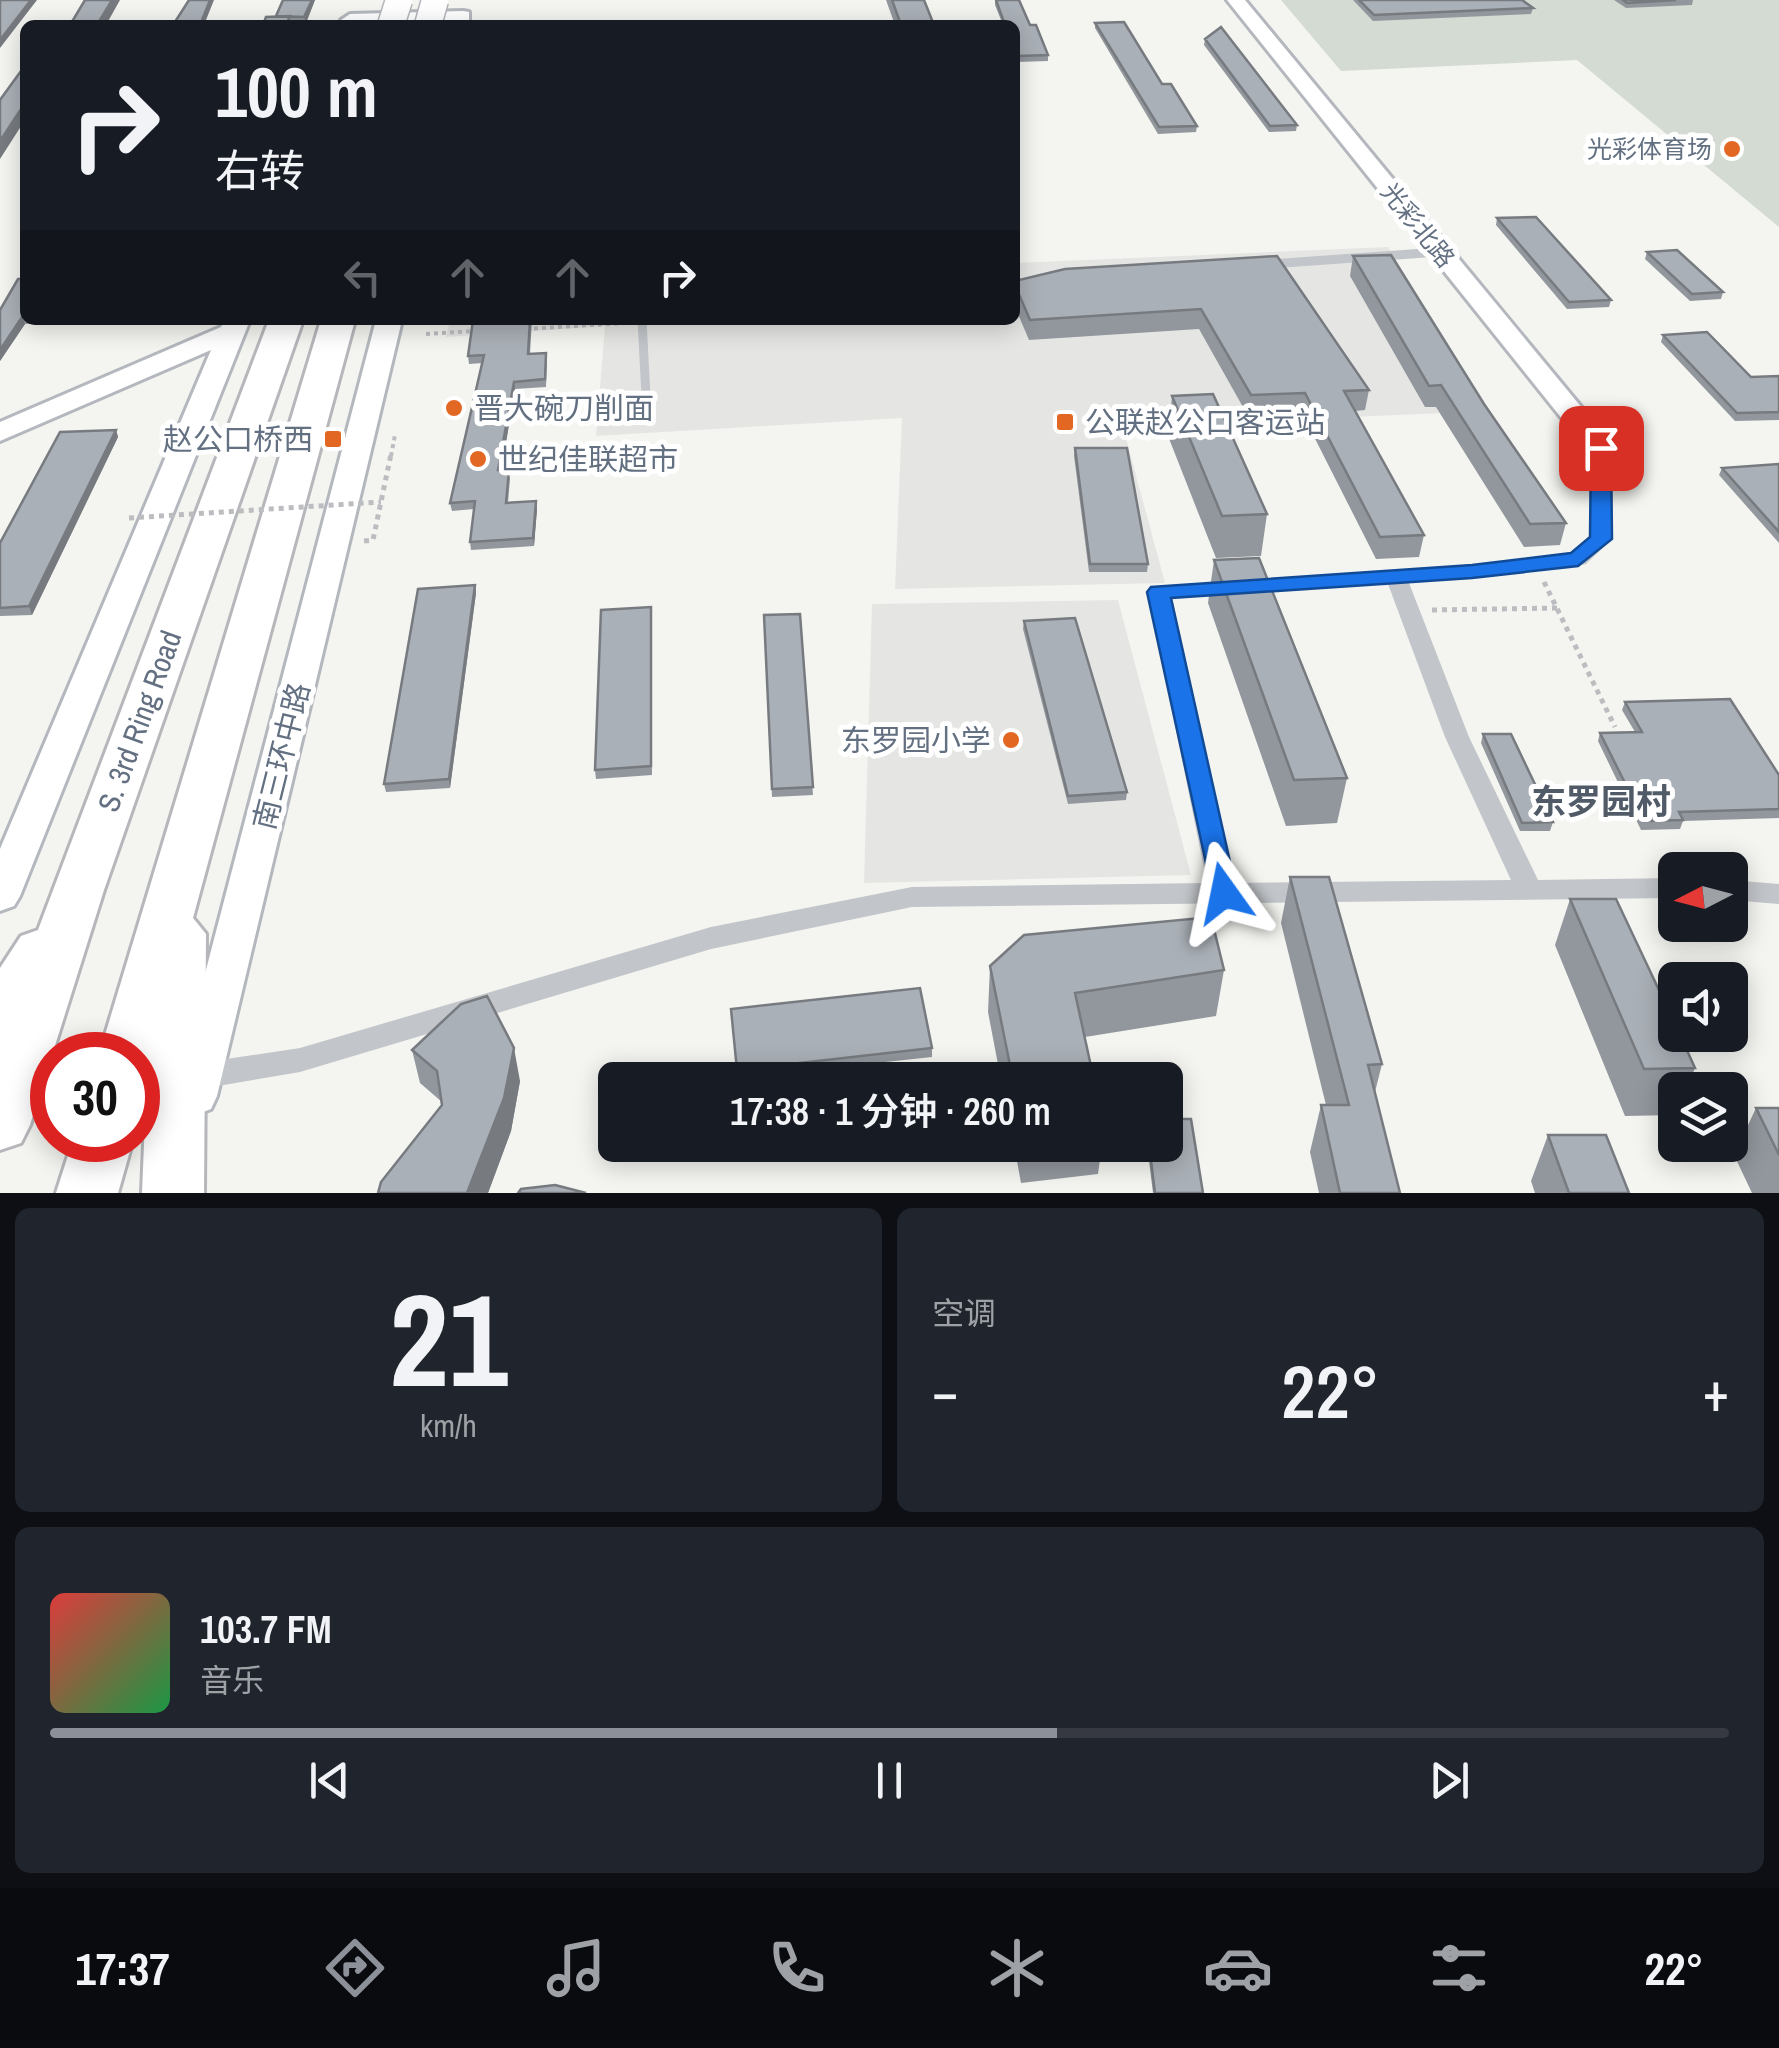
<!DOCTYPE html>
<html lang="zh">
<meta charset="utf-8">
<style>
body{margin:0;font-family:"Archivo Narrow","Noto Sans SC",sans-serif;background:#20242c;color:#f1f3f6;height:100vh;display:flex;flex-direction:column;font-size:38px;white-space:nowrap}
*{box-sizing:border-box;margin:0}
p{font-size:32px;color:#9ea1a6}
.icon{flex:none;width:55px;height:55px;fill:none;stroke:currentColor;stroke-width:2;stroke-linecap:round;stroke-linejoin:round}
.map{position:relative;height:1193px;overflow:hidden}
.panel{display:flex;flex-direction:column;gap:15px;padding:15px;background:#0d0f14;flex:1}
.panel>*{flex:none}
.hud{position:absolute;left:20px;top:20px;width:1000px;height:305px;border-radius:15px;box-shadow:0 5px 25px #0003;background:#171b24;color:#f1f3f6;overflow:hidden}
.needle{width:65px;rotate:264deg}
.fabs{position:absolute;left:1658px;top:852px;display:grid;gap:20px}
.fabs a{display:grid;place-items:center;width:90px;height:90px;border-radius:15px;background:#171b24;box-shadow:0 5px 25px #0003;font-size:50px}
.speed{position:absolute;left:30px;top:1032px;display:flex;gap:20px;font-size:50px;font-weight:700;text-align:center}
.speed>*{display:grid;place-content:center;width:130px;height:130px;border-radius:50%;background:#171b24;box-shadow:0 5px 25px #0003;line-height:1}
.speed .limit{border:15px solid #d22;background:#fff;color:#111}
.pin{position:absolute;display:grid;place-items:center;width:85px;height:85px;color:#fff;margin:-42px;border-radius:20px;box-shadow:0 5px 15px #0006}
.me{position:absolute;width:110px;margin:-55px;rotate:348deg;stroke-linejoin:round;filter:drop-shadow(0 0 8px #0008)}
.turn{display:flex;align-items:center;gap:35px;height:210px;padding:0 30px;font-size:45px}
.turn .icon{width:130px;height:130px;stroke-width:2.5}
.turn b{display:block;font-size:70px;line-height:85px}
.lanes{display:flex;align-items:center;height:95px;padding:0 30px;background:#0003;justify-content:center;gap:50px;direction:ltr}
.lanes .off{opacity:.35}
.big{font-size:75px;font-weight:600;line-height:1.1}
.panel .tile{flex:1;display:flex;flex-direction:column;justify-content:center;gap:15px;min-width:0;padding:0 35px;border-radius:15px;background:#20242c}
.panel .dial{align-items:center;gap:0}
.dial b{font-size:130px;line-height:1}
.song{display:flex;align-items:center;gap:30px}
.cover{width:120px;height:120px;border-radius:15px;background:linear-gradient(135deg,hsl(0 70% 55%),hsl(140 70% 35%))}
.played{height:10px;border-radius:5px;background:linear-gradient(90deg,#8c9099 60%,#363941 60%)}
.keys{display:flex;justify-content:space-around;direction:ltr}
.heat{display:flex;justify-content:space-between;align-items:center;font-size:55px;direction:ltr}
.panel .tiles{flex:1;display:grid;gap:15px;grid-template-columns:1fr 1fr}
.tile:last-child{grid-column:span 2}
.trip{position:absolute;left:598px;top:1062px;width:585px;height:100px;border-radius:15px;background:#171b24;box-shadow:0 5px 25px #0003;font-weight:600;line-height:100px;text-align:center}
.dock{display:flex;height:160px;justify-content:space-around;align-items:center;background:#090b0e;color:#9ea1a6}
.dock .icon{width:70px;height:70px}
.dock .active{color:#8c9099}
.dock b{font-size:45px;color:#f1f3f6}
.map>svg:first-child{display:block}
</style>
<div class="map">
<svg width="1779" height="1193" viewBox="0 0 1779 1193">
<rect width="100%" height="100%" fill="#f4f5f0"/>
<path fill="#e5e6e4" d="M1388 247 1489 411 1123 427 1165 583 895 589 902 418 596 436 605 326 446 337 450 320H1015V263Z
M1118 600 1191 875 864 883 872 604Z"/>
<path fill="#d4dbd2" d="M1281 0H1779V227L1577 60 1341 71Z"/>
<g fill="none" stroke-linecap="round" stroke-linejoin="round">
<defs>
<path id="secondary" d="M1227 0H1245L1611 443 1615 449 1611 455H1591Z
M463 11 469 12V20L365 25 341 20 350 14Z
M224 320H250L20 896 14 906 0 911V849L211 350 0 441V422L221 327Z
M376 320H402L217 1096 211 1109 195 1115 179 1109 173 1096Z"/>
<path id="highway" d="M269 320H303L104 890 30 1125 21 1143 0 1150V968L21 936 38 930Z
M321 320H355L193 918 206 934 204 1193H142L147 1072 138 1075V1055H99Z
M73 1140H133L118 1193H56Z"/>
</defs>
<use href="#secondary" stroke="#b4b8be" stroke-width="6"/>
<use href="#highway" stroke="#b5b7bb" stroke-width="6"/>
<path stroke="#bcbdc0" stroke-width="4" stroke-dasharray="4 4" stroke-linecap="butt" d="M661 321 683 320
M526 329 625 323
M426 334 475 331
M391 456 395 435"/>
<path stroke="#bcbdc0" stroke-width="5" stroke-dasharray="5 5" stroke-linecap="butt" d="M364 541 373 540 391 454
M1544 582 1615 727
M1432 610 1558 608"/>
<path stroke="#c2c5c9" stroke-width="9" d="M1269 264 1439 252
M642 320 646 396
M390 321 415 320"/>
<path fill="#c2c5c9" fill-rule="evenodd" d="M1601 443 1611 449 1612 539 1586 564 1578 566 1409 583 1469 737 1538 880 1675 878V898L912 907 711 949 300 1072 200 1089 189 1085 185 1076 189 1067 200 1063 300 1048 711 927 912 887 1207 883 1148 592 1151 587 1473 565 1572 553 1590 537 1591 449ZM1388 584 1445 737 1511 880 1235 883 1172 598Z
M1730 880 1779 884V904L1730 900Z"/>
<use href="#secondary" fill="#fff" fill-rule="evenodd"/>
<use href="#highway" fill="#fff" fill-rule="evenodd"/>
<defs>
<path id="highway-bridge" d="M391 25 399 0
M428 25 435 0"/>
</defs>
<use href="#highway-bridge" stroke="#b5b7bb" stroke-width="29" stroke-linecap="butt"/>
<path stroke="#bcbdc0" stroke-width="5" stroke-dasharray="5 5" stroke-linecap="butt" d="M129 518 381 502"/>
<use href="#highway-bridge" stroke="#fff" stroke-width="26"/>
</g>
<path fill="#92979d" d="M283 0H315L306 23 291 24 292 25H263L276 16Z
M886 0H924L934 25H895Z
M995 0 1030 25 1048 55V61L1017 62 1015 56V25H1003L995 5Z
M1353 0H1522L1533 8 1531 14 1373 21Z
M1614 0H1693L1692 5 1626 8Z
M1095 23 1162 84 1197 126 1196 132 1158 134 1095 28Z
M1205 39 1297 125 1296 131 1269 132 1204 45Z
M1497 218 1611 300 1609 307 1567 309 1496 225Z
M1647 252 1723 292 1721 299 1690 301 1645 259Z
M1277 256 1369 390 1365 410 1355 411 1424 535 1419 557 1376 559 1302 413 1248 416 1199 329 1029 340 1015 307V281Z
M1353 256 1484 404 1566 523 1560 545 1524 547 1436 407H1425L1350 276Z
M25 279V320H98L25 324 0 361V310Z
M473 320H532L530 354 547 361 546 387 515 389 501 470 510 478 508 503 536 501 537 509 534 546 471 550 470 542 474 509 452 511 450 503 483 363 469 364 468 356Z
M1663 335 1751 377 1779 376V420L1735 421 1661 342Z
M1172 396 1267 514 1261 556 1216 558 1168 436Z
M116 430 118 437 32 615 0 616V543Z
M1075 448 1148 564 1147 572H1089L1074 456Z
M1779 464V543L1719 475 1722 468Z
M1214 560 1347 778 1337 823 1286 826 1208 603Z
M475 585 476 593 450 788 386 792 384 784Z
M651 607 652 775 596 779 595 770Z
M800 614 813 795 772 797 764 615Z
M1024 621 1127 792 1126 800 1068 804 1023 629Z
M1625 702 1779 775V818L1683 821 1680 829 1641 830 1598 741 1600 733 1635 732 1622 710Z
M1483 734 1553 822 1550 831H1520L1481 743Z
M1290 877 1382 1064 1375 1092 1400 1193H1319L1310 1152 1321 1105H1326L1281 923Z
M1570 899 1695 1068 1686 1090H1675V1115L1625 1116 1555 945Z
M990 966 1224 970 1216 1016 1085 1037 1094 1080H1001L988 1012Z
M731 1009 932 1048V1057L737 1078Z
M412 1050 520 1081 511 1131 488 1193H378L442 1105V1102L420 1083Z
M1756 1108H1779V1193H1752L1734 1155Z
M1548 1135 1629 1193H1535L1531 1181Z
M1014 1145H1102L1098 1174 1021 1183Z
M1147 1145H1165L1203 1193H1153Z"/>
<path fill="#777b80" d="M31 0H37L0 48V40Z
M112 0H120L106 25H97Z
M210 0H214L204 25H200Z
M312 0H315L306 23 304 17Z
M25 103V120L0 159V141Z
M22 317 25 324 0 361V350Z
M514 382 515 389 500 479 498 470Z
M116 430 118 437 32 615 29 606Z
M536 501 537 509 534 546 533 538Z
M475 585 476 593 450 788 449 779Z
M514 1048 520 1081 511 1131 488 1193H467Z"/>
<path fill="#aab0b7" stroke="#777b80" stroke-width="2.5" d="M0 0H31L0 40Z
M85 0H112L97 25H70Z
M189 0H210L200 25H173Z
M283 0H312L304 17 276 16Z
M892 0H924L934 25H901Z
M996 0H1019L1030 25H1036L1048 55 1018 56 1015 49V25H1005Z
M1359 0H1522L1533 8 1374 15Z
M1623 0H1676L1627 3Z
M290 16 286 25H263L266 17Z
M1124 22 1162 84H1171L1197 126 1159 127 1095 23Z
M1221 27 1297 125 1270 126 1205 39Z
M21 71H25V103L0 141V100Z
M1536 217 1611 300 1569 302 1497 218Z
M1677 250 1723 292 1692 294 1647 252Z
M1391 255 1484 404 1566 523 1530 524 1441 385 1429 386 1353 256Z
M1277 256 1369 390 1344 391 1424 535 1380 537 1305 393 1251 395 1201 309 1030 320 1015 285V281L1065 269Z
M18 279H25V317H22L0 350V310Z
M473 320H530L528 354 546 353 545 379 514 382 498 470H509L506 503 536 501 533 538 470 542 475 501 450 503 484 355 468 356Z
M1707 332 1751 377 1779 376V412L1737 413 1663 335Z
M1213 394 1267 514 1222 516 1172 396Z
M116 430 29 606 0 608V543L60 432Z
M1075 448H1127L1148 564H1090Z
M1779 464V532L1722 468Z
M1259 558 1347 778 1294 780 1214 560Z
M475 585 449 779 384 784 418 589Z
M651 607V766L595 770 601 610Z
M800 614 813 787 772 789 764 615Z
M1075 618 1127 792 1068 796 1024 621Z
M1730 699 1779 775V809L1679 812 1683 820 1644 821 1600 733 1642 732 1625 702Z
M1483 734H1511L1553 822 1522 823Z
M1290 877H1329L1382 1064 1368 1065 1400 1193H1340L1321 1105H1349Z
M1570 899H1616L1675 1024V1035H1680L1695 1068 1644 1069Z
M1211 917 1224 970 1075 993 1094 1080H1013L990 966 1024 935Z
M920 988 932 1048 737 1070 731 1009Z
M487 996 514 1048 504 1098 467 1193H378L381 1182 442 1105 437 1071 412 1050 461 1004Z
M1756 1108H1779V1155Z
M1165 1119H1191L1203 1193H1155L1149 1145H1165Z
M1548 1135H1606L1629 1193H1569Z
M555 1185 586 1193H518L521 1189Z"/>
<path fill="#1a73e8" stroke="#114b97" stroke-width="2.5" d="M1601 442 1611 448 1612 539 1578 566 1472 578 1171 598 1237 893 1233 900H1214L1147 592 1151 587 1472 565 1571 553 1590 537 1591 448Z"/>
<g fill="#e26723" stroke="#fff" stroke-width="4">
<circle cx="1732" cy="149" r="10"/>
<circle cx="454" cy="408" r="10"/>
<rect x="1055" y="412" width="20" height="20" rx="5"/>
<rect x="323" y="429" width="20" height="20" rx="5"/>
<circle cx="478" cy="459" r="10"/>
<circle cx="1011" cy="740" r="10"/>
</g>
<g text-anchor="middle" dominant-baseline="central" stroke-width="10" stroke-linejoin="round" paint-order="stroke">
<g font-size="25" fill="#637082" stroke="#fff" text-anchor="end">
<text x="1712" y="149">光彩体育场</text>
</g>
<g font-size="25" fill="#637082" stroke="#fff">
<text transform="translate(1418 225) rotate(51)">光彩北路</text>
</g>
<g font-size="30" fill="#637082" stroke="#fff" text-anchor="start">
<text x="474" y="408">晋大碗刀削面</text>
<text x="1085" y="422">公联赵公口客运站</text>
<text x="313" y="439" text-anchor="end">赵公口桥西</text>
<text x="498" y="459">世纪佳联超市</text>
<text x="991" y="740" text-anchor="end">东罗园小学</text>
</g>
<g font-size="30" fill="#637082" stroke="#fff">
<text transform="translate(139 721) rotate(-70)">S. 3rd Ring Road</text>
<text transform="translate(281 756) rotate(-76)">南三环中路</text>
</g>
<g font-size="35" font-weight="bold" fill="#515b67" stroke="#fff">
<text x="1601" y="801">东罗园村</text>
</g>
</g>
</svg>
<div class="fabs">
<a><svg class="needle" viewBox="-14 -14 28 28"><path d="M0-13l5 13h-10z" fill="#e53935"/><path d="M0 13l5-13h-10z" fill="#9ea1a6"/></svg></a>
<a><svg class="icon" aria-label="sound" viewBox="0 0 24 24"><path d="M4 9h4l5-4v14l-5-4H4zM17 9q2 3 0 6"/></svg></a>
<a><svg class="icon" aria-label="layers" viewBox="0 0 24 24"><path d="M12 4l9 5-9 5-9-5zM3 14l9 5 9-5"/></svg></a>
</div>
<div class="speed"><div class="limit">30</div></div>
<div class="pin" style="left:1601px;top:448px;background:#d93025"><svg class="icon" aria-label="arrive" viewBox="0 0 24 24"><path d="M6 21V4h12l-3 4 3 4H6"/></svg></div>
<svg class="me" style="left:1224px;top:893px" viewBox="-20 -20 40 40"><path d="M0-17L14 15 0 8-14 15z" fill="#1a73e8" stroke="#fff" stroke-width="4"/></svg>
<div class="trip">17:38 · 1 分钟 · 260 m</div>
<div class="hud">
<div class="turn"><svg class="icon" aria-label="right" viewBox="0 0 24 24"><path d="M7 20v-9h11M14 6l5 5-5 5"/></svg><div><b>100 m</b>右转</div></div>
<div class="lanes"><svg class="icon off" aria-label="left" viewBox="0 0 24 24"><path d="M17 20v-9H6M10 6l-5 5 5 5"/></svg><svg class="icon off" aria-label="ahead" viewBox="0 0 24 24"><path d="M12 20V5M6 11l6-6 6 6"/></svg><svg class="icon off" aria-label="ahead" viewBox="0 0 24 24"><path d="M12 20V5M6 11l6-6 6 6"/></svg><svg class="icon" aria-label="right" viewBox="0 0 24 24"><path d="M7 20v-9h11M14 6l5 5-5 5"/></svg></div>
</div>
</div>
<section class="panel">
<div class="tiles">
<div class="tile dial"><b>21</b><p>km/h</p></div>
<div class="tile"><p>空调</p>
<div class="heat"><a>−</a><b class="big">22°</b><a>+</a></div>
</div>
<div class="tile">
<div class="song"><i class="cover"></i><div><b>103.7 FM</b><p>音乐</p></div></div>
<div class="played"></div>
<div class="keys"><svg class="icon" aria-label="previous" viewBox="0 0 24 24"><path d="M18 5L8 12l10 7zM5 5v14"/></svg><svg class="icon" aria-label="pause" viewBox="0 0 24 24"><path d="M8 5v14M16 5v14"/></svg><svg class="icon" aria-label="next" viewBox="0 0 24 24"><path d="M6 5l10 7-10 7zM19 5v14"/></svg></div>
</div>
</div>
</section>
<nav class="dock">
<b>17:37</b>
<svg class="icon active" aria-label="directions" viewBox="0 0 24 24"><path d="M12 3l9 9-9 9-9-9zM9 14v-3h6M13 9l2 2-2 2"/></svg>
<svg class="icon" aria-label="music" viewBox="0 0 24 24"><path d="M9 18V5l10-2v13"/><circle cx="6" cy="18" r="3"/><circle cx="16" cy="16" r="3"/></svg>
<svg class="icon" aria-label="phone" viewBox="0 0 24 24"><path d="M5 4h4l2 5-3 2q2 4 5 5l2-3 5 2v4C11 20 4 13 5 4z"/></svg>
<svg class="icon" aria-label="climate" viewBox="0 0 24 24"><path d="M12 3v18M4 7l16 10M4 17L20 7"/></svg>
<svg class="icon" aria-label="car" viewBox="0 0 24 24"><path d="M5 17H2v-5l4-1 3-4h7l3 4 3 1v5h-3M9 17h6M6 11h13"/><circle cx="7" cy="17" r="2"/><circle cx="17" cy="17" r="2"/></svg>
<svg class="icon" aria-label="filters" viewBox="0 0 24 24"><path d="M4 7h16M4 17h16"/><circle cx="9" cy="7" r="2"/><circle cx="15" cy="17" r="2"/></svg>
<b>22°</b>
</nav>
